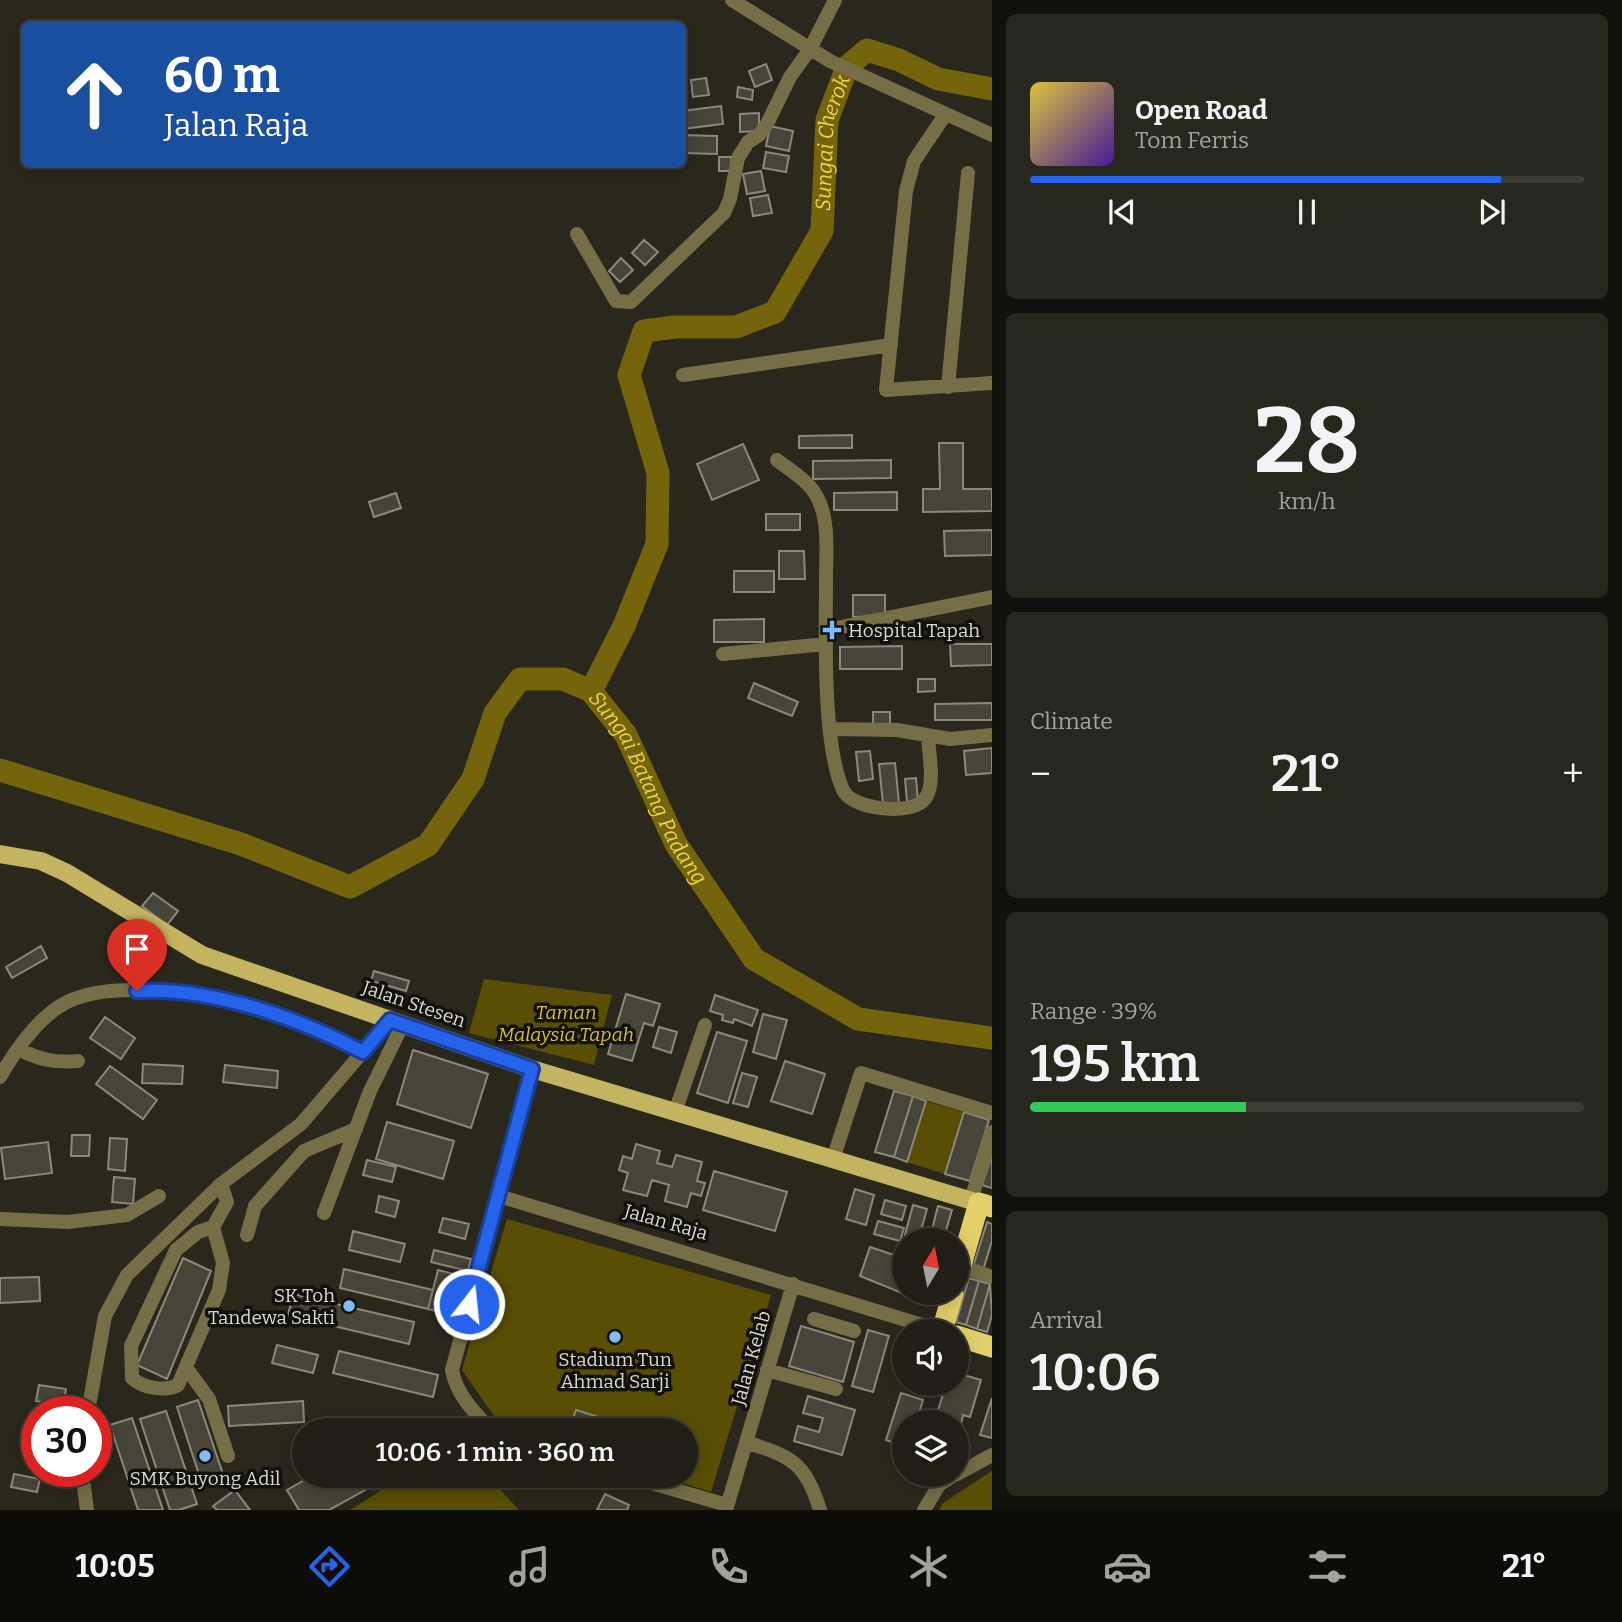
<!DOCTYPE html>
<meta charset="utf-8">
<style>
body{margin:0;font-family:Bitter,serif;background:#28271e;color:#f1f3f6;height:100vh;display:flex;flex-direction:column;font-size:26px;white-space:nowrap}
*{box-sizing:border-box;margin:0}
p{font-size:23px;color:#a2a2a0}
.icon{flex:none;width:38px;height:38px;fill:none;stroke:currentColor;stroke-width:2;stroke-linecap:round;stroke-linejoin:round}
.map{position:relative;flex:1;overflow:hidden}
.sheet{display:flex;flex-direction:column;gap:14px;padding:14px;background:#12100c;width:630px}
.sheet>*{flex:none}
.hud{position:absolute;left:21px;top:21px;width:665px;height:147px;border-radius:10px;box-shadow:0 4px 18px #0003,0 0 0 2px #3d3c34;background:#1a4fa0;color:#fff;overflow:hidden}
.needle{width:46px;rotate:10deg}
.buttons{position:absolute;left:892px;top:1228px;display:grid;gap:14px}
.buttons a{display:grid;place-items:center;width:77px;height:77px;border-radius:50%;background:#201e15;box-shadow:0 4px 18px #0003,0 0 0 2px #3d3c34;font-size:35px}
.speed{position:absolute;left:21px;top:1396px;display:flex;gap:14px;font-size:35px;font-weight:700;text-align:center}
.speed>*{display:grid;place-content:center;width:91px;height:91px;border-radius:50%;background:#201e15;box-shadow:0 4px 18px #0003,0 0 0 2px #3d3c34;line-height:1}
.speed .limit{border:10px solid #d22;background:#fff;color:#111}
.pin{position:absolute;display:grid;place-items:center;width:60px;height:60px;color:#fff;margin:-72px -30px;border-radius:50% 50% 50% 0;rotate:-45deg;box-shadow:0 0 7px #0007}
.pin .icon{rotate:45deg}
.me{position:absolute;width:77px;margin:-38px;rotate:16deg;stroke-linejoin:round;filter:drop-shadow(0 0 5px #0008)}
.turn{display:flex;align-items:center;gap:24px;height:147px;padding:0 28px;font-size:32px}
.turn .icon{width:91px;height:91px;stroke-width:2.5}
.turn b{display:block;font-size:49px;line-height:60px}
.big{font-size:52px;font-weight:600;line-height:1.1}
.sheet .card{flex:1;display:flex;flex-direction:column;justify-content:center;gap:10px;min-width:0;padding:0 24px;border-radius:10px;background:#28271e}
.sheet .dial{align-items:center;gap:0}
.dial b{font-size:91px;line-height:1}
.song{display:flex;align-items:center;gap:21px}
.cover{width:84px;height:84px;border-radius:10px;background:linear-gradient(135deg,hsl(50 70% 55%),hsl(260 70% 35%))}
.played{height:7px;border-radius:4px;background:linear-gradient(90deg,#2563eb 85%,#3d3c34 85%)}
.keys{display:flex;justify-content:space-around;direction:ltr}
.heat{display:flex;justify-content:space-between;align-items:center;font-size:38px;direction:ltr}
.charge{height:10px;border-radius:5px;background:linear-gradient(90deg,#34c759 39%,#3d3c34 0)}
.trip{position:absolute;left:292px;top:1418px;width:406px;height:70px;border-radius:35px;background:#201e15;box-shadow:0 4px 18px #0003,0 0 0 2px #3d3c34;font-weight:600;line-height:70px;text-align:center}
.dock{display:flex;height:112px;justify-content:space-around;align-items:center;background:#0d0c08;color:#a2a2a0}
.dock .icon{width:49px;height:49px}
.dock .selected{color:#2563eb}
.dock b{font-size:32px;color:#f1f3f6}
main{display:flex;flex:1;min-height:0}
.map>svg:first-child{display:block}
</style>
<main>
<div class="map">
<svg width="992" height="1510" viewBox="0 0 992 1510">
<rect width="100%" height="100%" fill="#2a281c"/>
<path fill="#5a4e04" d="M484 979 612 995 594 1065 469 1033Z
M926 1101 964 1112 945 1174 907 1162Z
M507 1219 771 1295 711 1492 657 1475H686V1430H520L494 1416 462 1370Z
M992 1471V1510H939L943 1503Z
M406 1475H487L519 1510H350Z"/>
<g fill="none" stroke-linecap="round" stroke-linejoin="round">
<g stroke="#74650d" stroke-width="23">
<path id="s1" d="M591 691 624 626 657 544 658 473 629 375 644 331 675 327H736L775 312 822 231 827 120 847 67 867 50 899 60 938 79 992 89"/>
<path id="s2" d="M0 770 241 844 350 887 428 845 473 779 495 713 520 679H563L591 691 626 735 676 844 754 959 858 1019 992 1038"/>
</g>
</g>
<path fill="#474539" stroke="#8b897b" stroke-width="2" d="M766 64 772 80 755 87 749 71Z
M706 78 709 95 693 97 691 80Z
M738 87 753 90 752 100 737 97Z
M721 106 723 124 682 129V111Z
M759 113V131L740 132V114Z
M770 126 793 131 789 151 766 146Z
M682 135 717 136V154L682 153Z
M766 152 789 156 786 172 763 168Z
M719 157H731V171H719Z
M761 171 765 191 747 194 743 174Z
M768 195 772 213 753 216 750 198Z
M644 240 658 252 645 265 632 253Z
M621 258 633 270 620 282 609 271Z
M852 435V448H799V436Z
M939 443H963V489H992V511L923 512V489H940Z
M743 444 759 480 712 500 697 464Z
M891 460V478L813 479V461Z
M897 492V510H834V493Z
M396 493 401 508 374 517 369 502Z
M766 514H800V530H766Z
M992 530V555L945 556 944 531Z
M779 551H804L805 579H779Z
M734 571H774V592H734Z
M853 595H885V616L853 617Z
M764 619V642H714V620Z
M950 644H992V665L951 666Z
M902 646V669H840V647Z
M918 679H935V691L918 692Z
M754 683 798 702 792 716 748 698Z
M992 703V720H935V704Z
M873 712H890V725H873Z
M992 748V773L966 775 964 751Z
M870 751 873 779 859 781 856 752Z
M895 763 899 803 883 804 879 764Z
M916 778 918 801 907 802 905 779Z
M153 893 178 911 167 925 142 906Z
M41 946 47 958 12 978 6 967Z
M374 971 409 981 406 991 371 981Z
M626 994 660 1004 653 1026 644 1023 632 1061 608 1054Z
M715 995 758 1010 752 1026 734 1019 733 1023 722 1020 723 1015 710 1011Z
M763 1014 787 1020 776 1059 753 1052Z
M105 1017 135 1038 121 1059 90 1038Z
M659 1027 677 1032 671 1053 653 1047Z
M717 1032 747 1041 728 1103 697 1093Z
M413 1050 488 1074 471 1128 397 1104Z
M785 1061 825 1074 812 1114 771 1101Z
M143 1064 183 1066 182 1084 142 1083Z
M225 1065 278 1071 277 1088 223 1082Z
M110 1066 157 1100 143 1119 96 1084Z
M742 1073 757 1077 748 1107 733 1103Z
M894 1091 913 1096 894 1157 875 1152Z
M913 1096 926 1101 907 1162 894 1157Z
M964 1112 989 1120 970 1181 945 1174Z
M387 1122 454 1141 443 1179 376 1159Z
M72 1135H90L89 1156H71Z
M110 1138 127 1139 125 1171 108 1169Z
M48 1142 52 1173 5 1179 1 1148Z
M636 1144 660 1151 657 1163 672 1167 676 1155 702 1162 697 1181 705 1183 701 1196 691 1193 687 1207 665 1201 669 1185 652 1180 647 1196 623 1190 628 1173 619 1170 623 1156 632 1159Z
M992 1155V1188L982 1185Z
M367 1160 396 1167 392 1182 363 1175Z
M714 1171 787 1192 775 1231 703 1210Z
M114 1177 135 1179 133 1204 112 1202Z
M855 1189 874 1195 866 1225 846 1219Z
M379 1196 399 1201 395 1217 376 1212Z
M885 1200 906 1206 902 1220 881 1214Z
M913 1205 927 1209 918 1241H905V1247L902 1246Z
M938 1206 952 1210 943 1241H929Z
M443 1218 469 1224 465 1239 439 1232Z
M878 1221 904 1228 900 1241 874 1234Z
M987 1222 992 1224V1241L983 1270 973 1267Z
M353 1231 405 1244 400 1262 349 1250Z
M870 1247 903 1258 905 1255V1293H910L909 1296 860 1276Z
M434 1250 471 1259 468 1271 431 1262Z
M183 1258 211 1271 167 1379 137 1365Z
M344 1269 433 1290 428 1309 340 1288Z
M438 1270 465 1277 455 1316 428 1309Z
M39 1277 40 1301 0 1303V1278Z
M969 1278 979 1281 966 1325 956 1322Z
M979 1281 990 1284 977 1329 966 1325Z
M990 1284 992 1315 987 1332 977 1329Z
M293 1294 414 1322 409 1344 288 1315Z
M801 1326 854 1342 843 1382 789 1366Z
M868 1330 889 1336 873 1392 852 1386Z
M277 1345 318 1355 313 1373 272 1363Z
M339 1351 438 1375 433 1397 333 1373Z
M957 1373 981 1380 970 1417 963 1415 961 1424 936 1417 946 1384H957Z
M39 1385 66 1389 63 1406 36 1401Z
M901 1393 923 1400 916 1423H905V1447L886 1440Z
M808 1396 855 1410 842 1455 794 1441 798 1426 819 1432 823 1418 803 1413Z
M992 1398V1438L980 1435Z
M198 1400 224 1477 202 1484 177 1407Z
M303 1401 304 1422 229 1426 228 1406Z
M576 1410 640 1430H569Z
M166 1411 197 1504 179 1510H170L140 1419Z
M132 1418 163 1510H138L110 1425Z
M14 1474 40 1479 37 1492 11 1487Z
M313 1475H357L365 1490 329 1510H299L287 1490Z
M235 1490 250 1510H217L213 1506Z
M605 1494 629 1505 627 1510H597Z"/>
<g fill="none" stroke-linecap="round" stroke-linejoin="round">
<path stroke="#756e47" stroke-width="14" d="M732 0 830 61 992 135
M945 115 914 161 906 191 886 390 992 383
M577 234 616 301 631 302 724 213 730 199 738 158 748 142 759 135 767 124 790 77 810 49 835 0
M683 375 891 345
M948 387 968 173
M777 460C790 470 808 481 816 495 830 519 826 553 826 579 826 633 822 743 843 790 851 809 910 816 924 800 936 787 929 755 928 738
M826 630 992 597
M723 654 826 644
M831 729 897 730 950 739 992 735
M19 1049C39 1060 55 1063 78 1061
M532 1069 499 1196 942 1331
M0 1077C15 1051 39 1016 67 1002 124 974 243 1001 301 1022 322 1030 343 1042 363 1052
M675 1112 705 1025
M833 1159 861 1073 992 1113
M971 1200 992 1132
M324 1213 370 1091 403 1024
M0 1219 68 1222 127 1215 159 1196
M213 1227 198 1232 176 1250 131 1346 132 1378C143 1388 165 1392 178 1385L219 1290 223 1263 213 1227 227 1202 221 1184
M247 1235 255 1206 304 1151 356 1129
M961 1266 992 1277
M814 1319 854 1331
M187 1369 209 1399 228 1456
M767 1370 836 1389
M88 1412 105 1316 127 1275 221 1184 301 1124 390 1020
M492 1430C475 1414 456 1394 452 1370L499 1196
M746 1442C792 1457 805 1462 820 1510
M82 1472 87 1510
M957 1474 992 1455
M624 1475 727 1505
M726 1510 793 1284
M924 1510 939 1485 954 1475"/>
<path stroke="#c4b461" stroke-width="18" d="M0 854 41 861 67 873 202 955 532 1069 979 1203"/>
<path stroke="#e4d06a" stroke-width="21" d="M957 1279 979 1203 992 1207
M945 1332 942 1331 953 1293
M957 1336 992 1347"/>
</g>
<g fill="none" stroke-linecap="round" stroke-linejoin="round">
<defs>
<path id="route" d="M137 991C212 987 298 1018 363 1052L390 1020 532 1069 469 1304"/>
</defs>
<use href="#route" stroke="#184099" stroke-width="18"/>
<use href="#route" stroke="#2563eb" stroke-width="12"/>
</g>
<g fill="#7fbdf9" stroke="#11100b" stroke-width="2.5">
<path d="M828.5 619.5h7v7h7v7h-7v7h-7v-7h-7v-7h7z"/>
<circle cx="349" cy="1306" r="7"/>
<circle cx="615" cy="1337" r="7"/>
<circle cx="205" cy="1456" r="7"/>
</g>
<g text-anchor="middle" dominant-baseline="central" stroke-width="7" stroke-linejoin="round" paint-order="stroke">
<g font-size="19" fill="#d9d8d1" stroke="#11100b">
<text x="848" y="630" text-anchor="start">Hospital Tapah</text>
<text x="335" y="1295" text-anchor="end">SK Toh<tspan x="335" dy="22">Tandewa Sakti</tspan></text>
<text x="615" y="1359">Stadium Tun<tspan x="615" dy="22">Ahmad Sarji</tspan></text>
<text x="205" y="1478">SMK Buyong Adil</text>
</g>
<g font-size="19" fill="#d9d8d1" stroke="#11100b">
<text transform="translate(414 1004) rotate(19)">Jalan Stesen</text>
<text transform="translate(666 1222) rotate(16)">Jalan Raja</text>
<text transform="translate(751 1358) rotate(-74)">Jalan Kelab</text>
</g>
<g font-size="19" font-style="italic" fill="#d9bf2c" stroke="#11100b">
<text x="566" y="1012">Taman<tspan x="566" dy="22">Malaysia Tapah</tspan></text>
</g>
<g font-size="21" font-style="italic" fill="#eed448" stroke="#11100b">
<text stroke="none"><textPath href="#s1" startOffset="698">Sungai Cherok</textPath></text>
<text stroke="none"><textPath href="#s2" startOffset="836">Sungai Batang Padang</textPath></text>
</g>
</g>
</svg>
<div class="buttons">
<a><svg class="needle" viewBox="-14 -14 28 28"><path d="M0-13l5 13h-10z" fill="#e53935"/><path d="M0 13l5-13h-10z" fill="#a2a2a0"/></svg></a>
<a><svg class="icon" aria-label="sound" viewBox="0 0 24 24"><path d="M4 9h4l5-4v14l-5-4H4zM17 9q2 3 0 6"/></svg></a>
<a><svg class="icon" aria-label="layers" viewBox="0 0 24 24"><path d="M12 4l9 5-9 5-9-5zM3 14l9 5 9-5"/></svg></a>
</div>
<div class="speed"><div class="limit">30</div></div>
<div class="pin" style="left:137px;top:991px;background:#d93025"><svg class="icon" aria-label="arrive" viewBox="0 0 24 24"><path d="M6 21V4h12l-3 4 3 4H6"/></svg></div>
<svg class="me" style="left:469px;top:1304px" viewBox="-20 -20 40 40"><circle r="17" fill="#2563eb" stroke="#fff" stroke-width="3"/><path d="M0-11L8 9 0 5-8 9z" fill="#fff"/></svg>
<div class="trip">10:06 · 1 min · 360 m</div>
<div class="hud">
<div class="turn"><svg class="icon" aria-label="ahead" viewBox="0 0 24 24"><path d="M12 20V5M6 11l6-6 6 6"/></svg><div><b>60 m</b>Jalan Raja</div></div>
</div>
</div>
<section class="sheet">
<div class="card">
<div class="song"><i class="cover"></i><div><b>Open Road</b><p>Tom Ferris</p></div></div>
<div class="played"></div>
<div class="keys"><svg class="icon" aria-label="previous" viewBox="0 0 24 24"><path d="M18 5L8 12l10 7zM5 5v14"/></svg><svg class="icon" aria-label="pause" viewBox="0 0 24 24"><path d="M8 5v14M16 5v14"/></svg><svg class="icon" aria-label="next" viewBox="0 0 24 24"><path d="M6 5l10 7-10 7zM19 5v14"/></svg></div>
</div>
<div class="card dial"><b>28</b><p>km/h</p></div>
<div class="card"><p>Climate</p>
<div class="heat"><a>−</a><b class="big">21°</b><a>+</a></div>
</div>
<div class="card"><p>Range · 39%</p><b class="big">195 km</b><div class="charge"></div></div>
<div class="card"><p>Arrival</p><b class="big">10:06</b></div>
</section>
</main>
<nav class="dock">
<b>10:05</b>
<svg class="icon selected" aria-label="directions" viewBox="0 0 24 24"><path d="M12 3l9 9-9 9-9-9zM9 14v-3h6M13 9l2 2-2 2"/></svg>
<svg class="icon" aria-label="music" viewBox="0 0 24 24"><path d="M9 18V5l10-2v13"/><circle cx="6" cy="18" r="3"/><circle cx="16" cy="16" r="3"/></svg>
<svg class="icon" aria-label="phone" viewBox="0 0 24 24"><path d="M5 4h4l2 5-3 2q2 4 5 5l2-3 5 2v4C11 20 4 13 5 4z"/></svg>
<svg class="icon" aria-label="climate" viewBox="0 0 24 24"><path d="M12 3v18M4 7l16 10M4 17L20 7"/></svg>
<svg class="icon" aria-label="car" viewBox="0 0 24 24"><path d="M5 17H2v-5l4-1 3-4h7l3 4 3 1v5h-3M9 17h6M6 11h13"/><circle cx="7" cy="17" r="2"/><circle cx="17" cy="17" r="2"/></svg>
<svg class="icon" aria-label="filters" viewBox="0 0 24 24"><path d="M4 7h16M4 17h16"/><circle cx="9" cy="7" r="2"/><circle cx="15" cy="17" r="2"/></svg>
<b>21°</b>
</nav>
